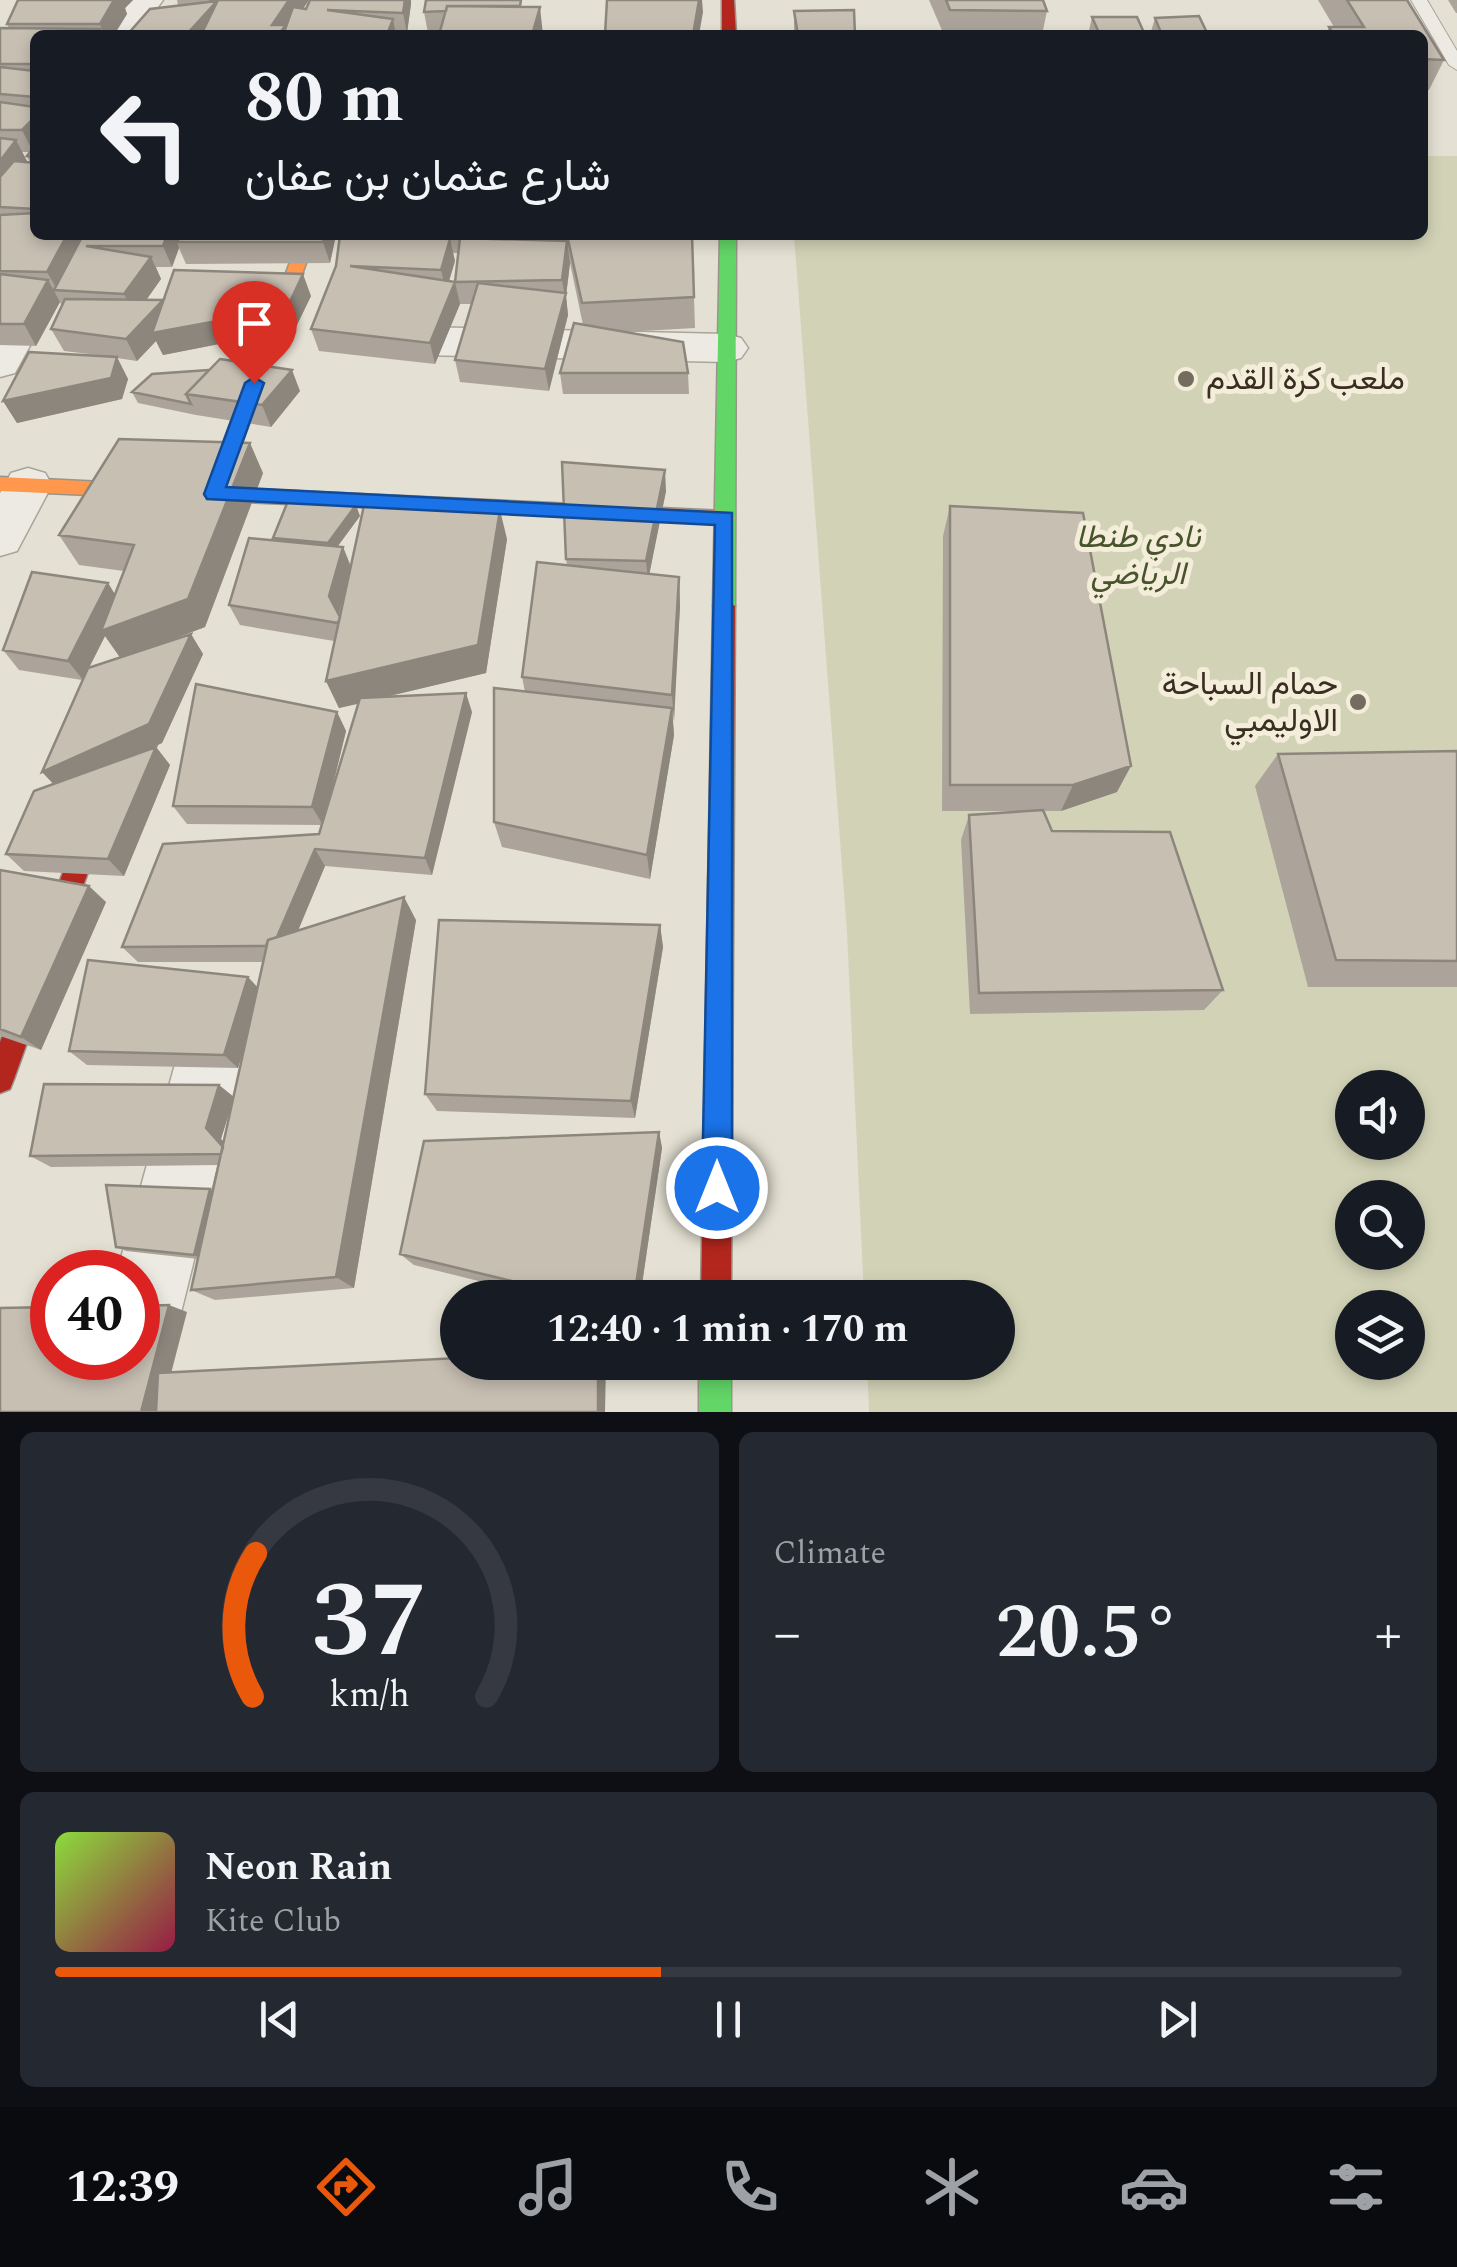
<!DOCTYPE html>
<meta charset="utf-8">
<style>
body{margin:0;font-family:Spectral,Vazirmatn,serif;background:#242831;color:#f1f3f6;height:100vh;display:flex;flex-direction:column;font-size:38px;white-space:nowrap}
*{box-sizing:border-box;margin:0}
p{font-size:32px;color:#9ea1a6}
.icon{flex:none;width:55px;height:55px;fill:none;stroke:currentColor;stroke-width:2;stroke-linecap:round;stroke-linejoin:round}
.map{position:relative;height:1412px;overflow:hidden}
.drawer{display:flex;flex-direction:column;gap:20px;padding:20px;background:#0d0f14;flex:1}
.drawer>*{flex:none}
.top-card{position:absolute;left:30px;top:30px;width:1398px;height:210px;border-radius:15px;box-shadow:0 5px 15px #0003;background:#171b24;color:#f1f3f6;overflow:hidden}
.tools{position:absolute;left:1335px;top:1070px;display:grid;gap:20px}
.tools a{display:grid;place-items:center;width:90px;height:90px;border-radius:50%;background:#171b24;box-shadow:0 5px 15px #0003;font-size:50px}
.speed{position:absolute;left:30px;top:1250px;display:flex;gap:20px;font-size:50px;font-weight:700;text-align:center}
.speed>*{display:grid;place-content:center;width:130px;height:130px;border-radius:50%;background:#171b24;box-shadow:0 5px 15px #0003;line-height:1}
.speed .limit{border:15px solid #d22;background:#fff;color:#111}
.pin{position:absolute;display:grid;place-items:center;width:85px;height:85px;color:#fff;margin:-102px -42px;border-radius:50% 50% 50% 0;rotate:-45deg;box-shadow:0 0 10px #0007}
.pin .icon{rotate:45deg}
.me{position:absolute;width:110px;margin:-55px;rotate:0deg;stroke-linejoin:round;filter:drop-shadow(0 0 8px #0008)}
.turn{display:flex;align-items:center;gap:35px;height:210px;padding:0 50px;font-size:45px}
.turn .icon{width:130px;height:130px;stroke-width:2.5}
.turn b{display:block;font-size:70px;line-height:85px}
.big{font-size:75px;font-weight:700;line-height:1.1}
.drawer .card{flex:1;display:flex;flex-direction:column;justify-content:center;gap:15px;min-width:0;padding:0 35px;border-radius:15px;background:#242831}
.drawer .dial{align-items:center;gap:0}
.dial svg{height:260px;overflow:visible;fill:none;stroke:#363941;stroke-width:7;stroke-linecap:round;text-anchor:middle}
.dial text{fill:#f1f3f6;stroke:none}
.song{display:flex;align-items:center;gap:30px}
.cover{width:120px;height:120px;border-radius:15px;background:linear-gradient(135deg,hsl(90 70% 55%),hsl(340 70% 35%))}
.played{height:10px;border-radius:5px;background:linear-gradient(90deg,#ea580c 45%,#363941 45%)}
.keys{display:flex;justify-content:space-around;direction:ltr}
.heat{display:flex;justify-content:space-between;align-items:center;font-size:55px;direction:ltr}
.drawer .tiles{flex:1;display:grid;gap:20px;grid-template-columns:1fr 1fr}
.card:last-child{grid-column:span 2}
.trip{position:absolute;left:440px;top:1280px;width:575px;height:100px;border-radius:50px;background:#171b24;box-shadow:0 5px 15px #0003;font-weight:700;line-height:100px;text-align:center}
.dock{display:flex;height:160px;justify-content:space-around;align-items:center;background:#090b0e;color:#9ea1a6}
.dock .icon{width:70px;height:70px}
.dock .active{color:#ea580c}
.dock b{font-size:45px;color:#f1f3f6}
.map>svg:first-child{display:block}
</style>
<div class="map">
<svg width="1457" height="1412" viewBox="0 0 1457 1412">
<rect width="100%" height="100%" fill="#e4e0d3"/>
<path fill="#d2d3b6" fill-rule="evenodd" d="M1423 156H1457V1412H869L867 1363 998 1362V1298L864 1297 847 932 794 235H1422ZM1352 1088H1408V1142H1352ZM1352 1198H1408V1252H1352ZM1352 1308H1408V1362H1352Z"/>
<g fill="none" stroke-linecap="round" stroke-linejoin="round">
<defs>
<path id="lane" d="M1411 0H1427L1457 51V70L1449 65Z"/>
<path id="street" d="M131 0H163L138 35H106Z
M51 235H91L15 373 0 377V325Z
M422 327 726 334 741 338 748 348 741 358 726 362 422 355 407 351 401 341 407 331Z
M28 468 45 473 52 485 17 551 0 556V493L11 473Z
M219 993 242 1002 252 1025 176 1333 165 1360 138 1371 110 1358H138V1272H117L186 1025 196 1002Z"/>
<path id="fast" d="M720 235H736L735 606 724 614 713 606Z
M699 1362H731V1412H699Z"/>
<path id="slow" d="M300 235H316L226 488 725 511 735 518 732 523 221 501 214 518 207 520 197 513 202 500 0 491V477L207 487Z"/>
<path id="jam" d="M722 0H734L736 35H722Z
M724 598 735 606 731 1298H701L713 606Z
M100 795 108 798 112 805 14 1079 10 1089 0 1093V1042L88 805 92 798Z"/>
</defs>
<use href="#lane" stroke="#aaa59b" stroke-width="2"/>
<use href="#street" stroke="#aaa59b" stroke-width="3"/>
<use href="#fast" stroke="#9a958a" stroke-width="3"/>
<use href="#slow" stroke="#9a958a" stroke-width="3"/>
<use href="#jam" stroke="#9a958a" stroke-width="3"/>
<use href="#lane" fill="#edeae3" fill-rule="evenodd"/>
<use href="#street" fill="#edeae3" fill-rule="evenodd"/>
<use href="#fast" fill="#63d668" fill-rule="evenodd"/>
<use href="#slow" fill="#ff974d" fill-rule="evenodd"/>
<use href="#jam" fill="#b3261e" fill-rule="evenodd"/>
</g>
<path fill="#aca49a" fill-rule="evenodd" d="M18 0H133L125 8 127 14 114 35H35V235H336L330 263 186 264 179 248 172 267H156L161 279 146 300 311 296 295 329 163 355 156 341 137 361 117 358 128 379 122 399 17 423 3 401 105 356 64 351 51 329 62 306 56 294 60 302 36 346 0 345V28H9L7 24ZM22 152H30L27 156 30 163 26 162Z
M177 0H309L303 8 306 9 310 0H411V4L407 33 178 6Z
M929 0H1043L1047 11 1042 35H944Z
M1318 0H1407L1444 60 1429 90H1422V35H1326L1329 27H1334Z
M1448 0H1457V13H1456Z
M525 7 440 32 428 33 424 12Z
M794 11 855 35H794Z
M1092 17 1145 35H1088Z
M1155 18 1208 35H1150Z
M340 235H543L541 241H566V235H692L695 328 624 332 688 373 689 394H563L560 373 583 325 570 263 566 296 568 315 549 391 460 382 455 360 472 304H460L435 364 319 351 311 329 336 266ZM453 253H458L455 282 449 281 455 261Z
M300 391 271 427 196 415 138 403 132 392Z
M263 473 205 627 165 642 191 634 203 654 162 743 147 750 156 747 170 765 124 876 24 871 6 854 53 784 82 680 19 670 3 650 108 583 115 595 124 571 79 565 59 535ZM105 636 120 657 89 667Z
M666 491 649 574 679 577 680 606 673 722 674 735 650 879 502 847 494 822 525 692 522 677 567 565 566 559Z
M950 506 1117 792 1061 811H1043L1052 831 1223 990 1204 1010 970 1014 961 840 969 815 1034 811H942L943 536Z
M360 516 337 547H343L351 566 507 539 486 673 385 697 472 712 432 875 325 866 298 930 416 920 354 1288 215 1300 191 1290 198 1259 126 1251 116 1247 213 1191 219 1165 51 1167 30 1156 219 1085 233 1097 243 1051 238 1068 87 1065 69 1051 257 987 263 962H138L122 947 319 834 322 825 187 824 173 806 337 712 346 731 329 802 358 704 339 708 326 681 334 641 240 625 229 605 274 541 273 538ZM233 1100 224 1142 221 1139Z
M1457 751V987H1308L1255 786 1278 754Z
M0 870 106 902 41 1050 0 1036Z
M660 925 663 947 635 1118 437 1111 425 1094Z
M659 1132 662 1148 640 1298H547L414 1265 400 1254Z"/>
<path fill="#8c867d" d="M114 0H133L125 8 127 14 114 35H104L100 24Z
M209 0H219L213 35H186L211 8Z
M289 0H309L288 31 289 35H275L272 25Z
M405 0H411V4L407 33 403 13Z
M699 0H702L703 12 699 35H693Z
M540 7 543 35H532Z
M393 19 396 35H387Z
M35 117V150L33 152 22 130Z
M16 140 27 161 0 198V161Z
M67 235H90L58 291 47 272Z
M167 235H184L177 242 179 248 172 267 163 246Z
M324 235H336L330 263 323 242Z
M533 235H543L536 252Z
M450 239 455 261 446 291 441 270Z
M567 241 570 263 566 296 568 315 549 391 545 369 565 297 562 280Z
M151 257 161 279 135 316 124 294Z
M303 274 311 296 295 329 163 355 156 341 137 361 126 339 163 300Z
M48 280 60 302 36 346 24 324Z
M455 282 460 304 435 364 430 343Z
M117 357 128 379 122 399 17 423 3 401Z
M292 370 300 391 271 427 262 405Z
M250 443 263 473 205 627 121 659 105 636 83 680 68 661 108 583 121 604Z
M665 470 666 491 648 581 646 561Z
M356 505 360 516 332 554 328 543Z
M500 510 507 539 486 673 339 708 326 681Z
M343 547 351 568 338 617 329 596Z
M679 577 680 606 674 722 672 695Z
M191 634 203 654 162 743 59 790 42 772Z
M466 693 472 712 432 875 425 858Z
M672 708 674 735 650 879 647 855Z
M337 712 346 731 323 825 312 807Z
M156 747 170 765 124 876 108 859Z
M1131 766 1117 792 1061 811 1073 785Z
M315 849 325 866 285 962 273 946Z
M89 886 106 902 41 1050 21 1037Z
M404 897 416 920 354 1288 336 1277Z
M660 925 663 947 635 1118 631 1101Z
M248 977 262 992 238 1068 224 1055Z
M219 1085 234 1097 221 1139 243 1164 229 1153 206 1128Z
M659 1132 662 1148 640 1298H634Z
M210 1189 218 1194 203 1259 194 1255Z
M169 1305 187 1312 161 1412H141Z
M598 1362H606L605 1412H598Z"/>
<path fill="#c8bfb3" stroke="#8c867d" stroke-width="2.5" d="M18 0H114L100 24H7Z
M218 0H289L272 25H286L278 35H201Z
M310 0H405L403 13 327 10 393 19 387 35H283L293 7 306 9Z
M426 0H521L520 6H447L446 11 424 12Z
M607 0H699L693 35H605Z
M946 0H1043L1047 11 950 10Z
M1347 0H1407L1444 60 1422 59V35H1334L1329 27H1364Z
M217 1 186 35H127L150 9Z
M447 6 540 7 532 35H439Z
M854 10 855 35H798L794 11Z
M1199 16 1208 35H1162L1155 18Z
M1092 17H1137L1145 35H1100Z
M0 28 100 29 95 35H35V64H0Z
M0 67 35 71V97L0 94Z
M0 102 35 107V117L22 130H0Z
M0 138 16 140 0 161Z
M35 145V157L27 156Z
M14 161 35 163V209L0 207V177Z
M35 213V235H67L47 272 0 271V215Z
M83 235H167L163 246H86L151 257 124 294 54 290Z
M181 235H324L323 242H177Z
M340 235H399L450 239 441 270 350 266 455 282 430 343 311 329 336 266Z
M567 235H692L694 297 582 303Z
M460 238 567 241 562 280 455 282Z
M174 270 303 274 287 308 152 333Z
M0 274 48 280 24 324H0Z
M478 283 566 293 545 369 455 360Z
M65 299 163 300 126 339 51 329Z
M574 323 683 342 688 373H560Z
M29 352 117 357 111 378 3 401Z
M220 359 292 370 262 405 186 394Z
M209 370 186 394 191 404 132 392 152 374Z
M119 439 250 443 188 599 101 631 134 545 59 535Z
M562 462 665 470 646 561 566 559Z
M366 496 500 510 478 645 326 681Z
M288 501 356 505 328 543 273 538Z
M950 506 1083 513 1131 766 1073 785H950Z
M249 538 343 547 329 596 340 617 338 623 229 605Z
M537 562 679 577 672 695 522 677Z
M32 572 108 583 68 661 3 650Z
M191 634 149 724 42 772 88 668Z
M196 684 337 712 312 807 173 806Z
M494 688 672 708 647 855 494 822Z
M466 693 425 858 315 849 277 937 268 940 266 946 122 947 163 844 319 834 360 698Z
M156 747 108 859 6 854 34 791Z
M1457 751V961L1336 960 1278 754Z
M1043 810 1052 831 1170 832 1223 990 979 993 969 815Z
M0 870 89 886 21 1037 0 1029Z
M404 897 336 1277 191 1290 268 940Z
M439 920 660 925 631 1101 425 1094Z
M88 960 248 977 224 1055 69 1051Z
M44 1084 219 1085 206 1128 223 1147 221 1154 30 1156Z
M659 1132 634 1298H582L400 1254 424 1141Z
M106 1185 210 1189 194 1255 116 1247Z
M169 1305 141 1412H0V1308L52 1307V1358H138V1306Z
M458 1358V1362H598V1412H156L158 1373Z"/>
<path fill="#1a73e8" stroke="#114b97" stroke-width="2.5" d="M254 377 264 383 226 487 732 513V1188L727 1198 717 1202 707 1198 702 1188 715 525 207 499 204 494 245 383Z"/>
<g fill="#756c60" stroke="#f3edda" stroke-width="4">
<circle cx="1186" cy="379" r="10"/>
<circle cx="1358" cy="702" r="10"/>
</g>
<g text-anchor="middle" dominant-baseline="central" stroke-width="10" stroke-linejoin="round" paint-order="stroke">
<g font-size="32" fill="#392e22" stroke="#f3edda" text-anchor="start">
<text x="1206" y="379">ملعب كرة القدم</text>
<text x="1338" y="684" text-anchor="end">حمام السباحة<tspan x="1338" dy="37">الاوليمبي</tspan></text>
</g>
<g font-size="32" font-style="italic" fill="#48542b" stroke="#f3edda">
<text x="1138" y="537">نادي طنطا<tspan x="1138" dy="37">الرياضي</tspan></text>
</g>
</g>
</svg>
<div class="tools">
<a><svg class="icon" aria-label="sound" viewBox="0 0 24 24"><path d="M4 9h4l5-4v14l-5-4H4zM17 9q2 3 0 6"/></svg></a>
<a><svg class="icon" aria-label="search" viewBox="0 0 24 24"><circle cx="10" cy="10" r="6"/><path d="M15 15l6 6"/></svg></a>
<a><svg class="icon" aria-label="layers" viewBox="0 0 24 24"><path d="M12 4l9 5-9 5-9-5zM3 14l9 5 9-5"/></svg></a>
</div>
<div class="speed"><div class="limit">40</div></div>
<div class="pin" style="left:254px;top:383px;background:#d93025"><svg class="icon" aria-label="arrive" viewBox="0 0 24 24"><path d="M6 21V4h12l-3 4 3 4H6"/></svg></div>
<svg class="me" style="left:717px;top:1188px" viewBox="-20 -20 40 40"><circle r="17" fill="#1a73e8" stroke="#fff" stroke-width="3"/><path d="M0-11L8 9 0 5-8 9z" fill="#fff"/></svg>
<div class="trip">12:40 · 1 min · 170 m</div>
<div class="top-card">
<div class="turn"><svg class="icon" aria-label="left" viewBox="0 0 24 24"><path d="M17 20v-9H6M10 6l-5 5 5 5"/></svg><div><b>80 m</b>شارع عثمان بن عفان</div></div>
</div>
</div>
<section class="drawer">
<div class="tiles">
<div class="card dial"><svg viewBox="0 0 100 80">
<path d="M14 69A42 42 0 1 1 86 69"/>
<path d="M14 69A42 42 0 0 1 15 25" stroke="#ea580c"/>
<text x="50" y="56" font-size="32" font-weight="700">37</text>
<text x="50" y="72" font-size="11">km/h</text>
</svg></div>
<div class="card"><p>Climate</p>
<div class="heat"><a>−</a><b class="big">20.5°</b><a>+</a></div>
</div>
<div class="card">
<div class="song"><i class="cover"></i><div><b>Neon Rain</b><p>Kite Club</p></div></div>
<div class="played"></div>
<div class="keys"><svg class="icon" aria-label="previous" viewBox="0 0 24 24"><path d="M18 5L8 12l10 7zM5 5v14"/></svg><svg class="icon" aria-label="pause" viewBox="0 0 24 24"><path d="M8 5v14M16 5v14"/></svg><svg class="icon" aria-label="next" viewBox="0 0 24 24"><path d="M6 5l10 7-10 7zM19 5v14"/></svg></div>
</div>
</div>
</section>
<nav class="dock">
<b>12:39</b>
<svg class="icon active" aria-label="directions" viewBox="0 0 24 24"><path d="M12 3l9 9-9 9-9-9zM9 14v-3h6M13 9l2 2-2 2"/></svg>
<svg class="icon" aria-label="music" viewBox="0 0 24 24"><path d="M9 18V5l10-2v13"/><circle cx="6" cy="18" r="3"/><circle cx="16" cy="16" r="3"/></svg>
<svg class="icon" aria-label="phone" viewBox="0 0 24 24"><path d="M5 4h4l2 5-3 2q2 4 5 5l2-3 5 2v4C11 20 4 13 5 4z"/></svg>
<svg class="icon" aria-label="climate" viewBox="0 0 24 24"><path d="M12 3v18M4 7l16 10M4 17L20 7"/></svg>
<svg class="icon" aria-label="car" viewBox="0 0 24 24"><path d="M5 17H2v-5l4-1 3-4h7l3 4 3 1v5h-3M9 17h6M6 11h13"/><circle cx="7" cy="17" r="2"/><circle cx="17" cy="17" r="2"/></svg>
<svg class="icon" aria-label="filters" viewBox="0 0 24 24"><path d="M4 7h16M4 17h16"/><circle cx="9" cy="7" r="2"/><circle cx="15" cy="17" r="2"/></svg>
</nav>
